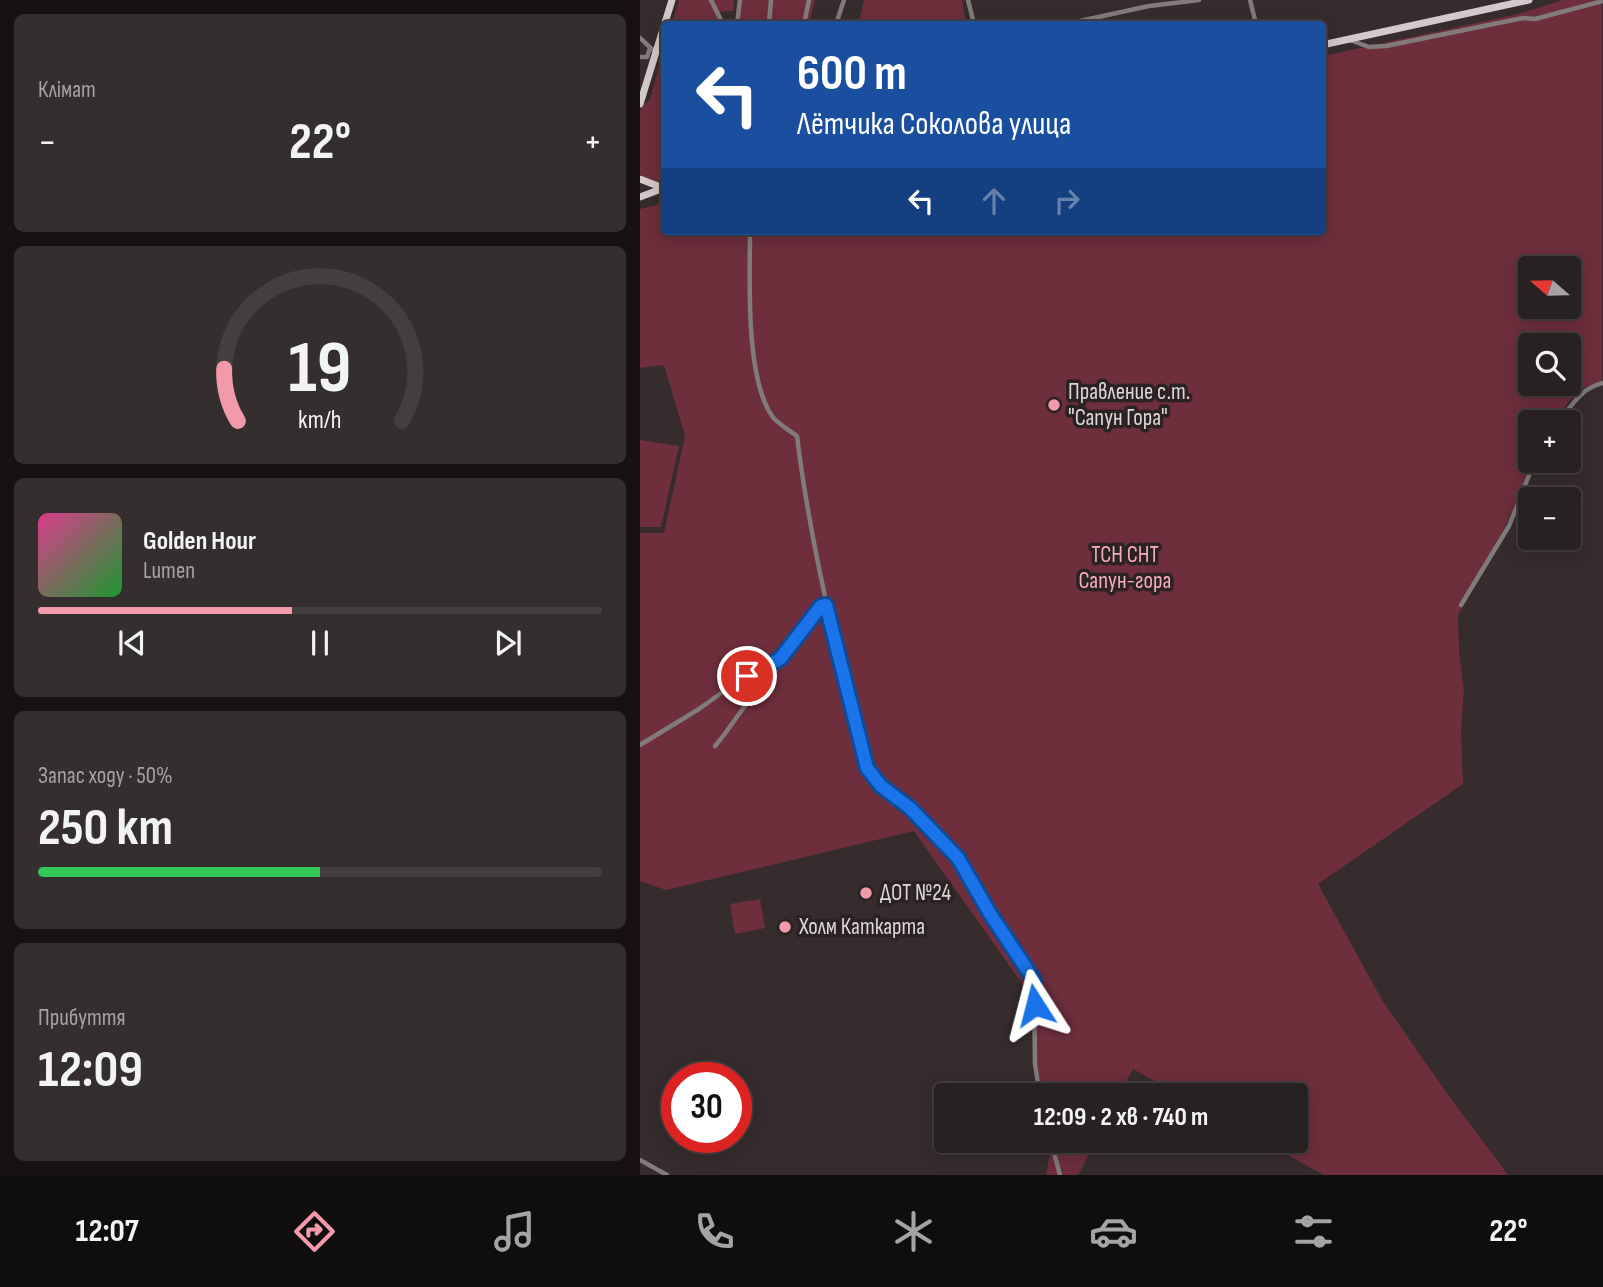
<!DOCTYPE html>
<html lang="uk">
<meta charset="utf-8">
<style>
body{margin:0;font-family:"Sofia Sans Condensed",sans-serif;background:#342e2f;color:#f1f3f6;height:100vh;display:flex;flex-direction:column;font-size:26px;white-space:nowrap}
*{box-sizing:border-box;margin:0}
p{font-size:23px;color:#a5a3a5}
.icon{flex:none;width:38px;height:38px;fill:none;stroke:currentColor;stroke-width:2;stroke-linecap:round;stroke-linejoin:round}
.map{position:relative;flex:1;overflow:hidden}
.details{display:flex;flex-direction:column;gap:14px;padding:14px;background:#161213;width:640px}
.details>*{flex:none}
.guide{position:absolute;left:21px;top:21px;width:665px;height:214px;border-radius:7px;box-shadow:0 4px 18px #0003,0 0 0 2px #443e40;background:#1a4fa0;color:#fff;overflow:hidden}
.needle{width:46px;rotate:290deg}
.tools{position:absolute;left:878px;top:256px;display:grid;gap:14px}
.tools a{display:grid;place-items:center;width:63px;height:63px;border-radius:7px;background:#282122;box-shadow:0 4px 18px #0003,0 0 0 2px #443e40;font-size:35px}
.speed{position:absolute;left:21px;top:1062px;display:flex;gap:14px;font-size:35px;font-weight:700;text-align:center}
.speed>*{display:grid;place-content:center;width:91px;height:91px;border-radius:50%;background:#282122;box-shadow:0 4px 18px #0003,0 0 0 2px #443e40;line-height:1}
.speed .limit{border:10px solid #d22;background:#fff;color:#111}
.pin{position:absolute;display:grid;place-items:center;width:60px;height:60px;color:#fff;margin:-30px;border:4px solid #fff;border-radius:50%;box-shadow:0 2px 7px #0007}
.me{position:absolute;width:77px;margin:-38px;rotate:351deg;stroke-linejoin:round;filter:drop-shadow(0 0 5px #0008)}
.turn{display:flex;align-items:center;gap:24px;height:147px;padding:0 21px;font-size:32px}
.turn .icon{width:91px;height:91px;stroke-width:2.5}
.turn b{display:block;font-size:49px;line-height:60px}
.lanes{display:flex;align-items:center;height:66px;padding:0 21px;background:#0003;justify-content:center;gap:35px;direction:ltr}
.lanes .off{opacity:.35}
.big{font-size:52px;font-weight:700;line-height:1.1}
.details .card{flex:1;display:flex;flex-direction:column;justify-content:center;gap:10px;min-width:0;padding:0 24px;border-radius:10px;background:#342e2f}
.details .dial{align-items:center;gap:0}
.dial svg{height:182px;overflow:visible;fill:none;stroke:#443e40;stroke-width:7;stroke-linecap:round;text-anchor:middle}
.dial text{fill:#f1f3f6;stroke:none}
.song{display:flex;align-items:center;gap:21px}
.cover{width:84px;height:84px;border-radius:10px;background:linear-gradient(135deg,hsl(330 70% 55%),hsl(130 70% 35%))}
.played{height:7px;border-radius:4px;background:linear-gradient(90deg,#f39aaa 45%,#443e40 45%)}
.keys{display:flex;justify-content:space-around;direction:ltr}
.heat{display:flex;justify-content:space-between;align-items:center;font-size:38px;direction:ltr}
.charge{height:10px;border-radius:5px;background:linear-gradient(90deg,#34c759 50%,#443e40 0)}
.trip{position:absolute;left:294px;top:1083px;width:374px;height:70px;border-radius:7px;background:#282122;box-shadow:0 4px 18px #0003,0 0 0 2px #443e40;font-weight:700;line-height:70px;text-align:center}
.tab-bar{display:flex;height:112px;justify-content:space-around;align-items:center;background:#100d0e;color:#a5a3a5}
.tab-bar .icon{width:49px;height:49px}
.tab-bar .current{color:#f39aaa}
.tab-bar b{font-size:32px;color:#f1f3f6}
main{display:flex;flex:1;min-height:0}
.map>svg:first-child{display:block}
</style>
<main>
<section class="details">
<div class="card"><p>Клімат</p>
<div class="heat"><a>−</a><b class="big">22°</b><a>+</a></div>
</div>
<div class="card dial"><svg viewBox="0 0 100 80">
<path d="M14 69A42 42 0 1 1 86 69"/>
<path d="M14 69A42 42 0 0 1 8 46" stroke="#f39aaa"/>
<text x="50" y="56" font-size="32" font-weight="700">19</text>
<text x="50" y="72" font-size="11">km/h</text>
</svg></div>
<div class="card">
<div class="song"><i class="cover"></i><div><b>Golden Hour</b><p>Lumen</p></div></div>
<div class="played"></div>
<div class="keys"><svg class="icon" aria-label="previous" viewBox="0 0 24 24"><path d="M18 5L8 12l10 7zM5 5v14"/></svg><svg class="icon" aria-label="pause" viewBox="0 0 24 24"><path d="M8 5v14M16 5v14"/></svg><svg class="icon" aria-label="next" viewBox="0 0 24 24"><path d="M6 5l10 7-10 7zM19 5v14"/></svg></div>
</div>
<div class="card"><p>Запас ходу · 50%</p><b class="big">250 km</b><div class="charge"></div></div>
<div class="card"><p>Прибуття</p><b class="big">12:09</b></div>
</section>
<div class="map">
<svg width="963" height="1175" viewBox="0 0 963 1175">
<rect width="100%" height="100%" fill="#362c2d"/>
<path fill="#6e2e3c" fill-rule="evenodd" d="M39 0H94L93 11 76 12 82 24H32Z
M97 0H175L169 24H96Z
M224 0H322L326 24H219Z
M923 0H962V383L938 389 914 422H891V460H893L865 527 818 615 819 652 824 689 821 731 823 784 678 884 742 1000 803 1088 868 1175H684L622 1141H656V1096L540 1095 493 1069 479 1095H403L383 985 274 831 26 890 0 881V533H24L45 436 24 365 0 368V209L24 203V231H682L683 56 878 14ZM891 268H929V306H891ZM891 345H929V383H891Z
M24 47V181C15 183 8 179 0 174V112L2 106 10 100Z
M0 440 39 446 21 527H0Z
M120 899 125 928 95 934 90 904Z
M412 1141H456L438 1175H406Z"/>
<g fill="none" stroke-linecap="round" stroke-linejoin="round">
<path stroke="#817b7c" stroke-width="4.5" d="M71 0 83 24
M328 0 334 24
M610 0 616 24
M97 24 100 0
M129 24 131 0
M164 24 169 0
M196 24 204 0
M426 24 509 6 559 0
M0 38 16 53
M710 40 729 47 746 46 883 18 895 19 963 1
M0 57H7L10 48
M110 231C110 280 105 376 132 416 138 424 149 430 157 436 170 543 196 647 222 751L227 768 241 786 270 809 318 858 349 912 394 980 395 1064 400 1096
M919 422C932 405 941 388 963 383
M821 605 869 526 895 460
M0 745 59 709 95 683 140 659 181 606 186 605
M75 746C89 730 99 712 113 696L107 676
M411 1141 420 1175
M0 1160 27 1175"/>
<path stroke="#d3c8ca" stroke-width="7" d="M682 45 889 0
M0 104 32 0
M0 179 23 188
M0 197 24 188"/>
</g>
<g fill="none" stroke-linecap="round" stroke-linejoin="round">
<defs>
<path id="route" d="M107 676 140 659 181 606 186 605 227 768 241 786 270 808 318 858 349 912 394 980 395 1005"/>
</defs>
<use href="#route" stroke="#114b97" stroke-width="18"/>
<use href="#route" stroke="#1a73e8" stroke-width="12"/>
</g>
<g fill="#f39aaa" stroke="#2b2223" stroke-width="2.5">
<circle cx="414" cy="405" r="7"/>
<circle cx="226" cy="893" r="7"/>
<circle cx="145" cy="927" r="7"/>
</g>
<g text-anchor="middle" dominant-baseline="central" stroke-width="7" stroke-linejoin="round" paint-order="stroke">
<g font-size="23" fill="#ddd7d8" stroke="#2b2223" text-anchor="start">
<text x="428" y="392">Правление с.т.<tspan x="428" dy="26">"Сапун Гора"</tspan></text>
<text x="240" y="893">ДОТ №24</text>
<text x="159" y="927">Холм Каткарта</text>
</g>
<g font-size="23" fill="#f6abb8" stroke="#2b2223">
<text x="485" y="555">ТСН СНТ<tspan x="485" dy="26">Сапун-гора</tspan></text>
</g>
</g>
</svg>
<div class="tools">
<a><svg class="needle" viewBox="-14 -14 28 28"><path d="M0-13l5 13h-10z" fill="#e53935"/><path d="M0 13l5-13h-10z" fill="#a5a3a5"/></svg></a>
<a><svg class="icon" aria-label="search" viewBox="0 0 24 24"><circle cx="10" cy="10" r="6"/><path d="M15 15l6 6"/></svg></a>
<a>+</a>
<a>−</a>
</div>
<div class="speed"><div class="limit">30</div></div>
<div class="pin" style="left:107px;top:676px;background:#d93025"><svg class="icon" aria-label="arrive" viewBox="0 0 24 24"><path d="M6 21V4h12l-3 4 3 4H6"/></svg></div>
<svg class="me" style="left:395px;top:1005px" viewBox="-20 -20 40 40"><path d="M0-17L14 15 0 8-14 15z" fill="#1a73e8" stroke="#fff" stroke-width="4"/></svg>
<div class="trip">12:09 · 2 хв · 740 m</div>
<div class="guide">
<div class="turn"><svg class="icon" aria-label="left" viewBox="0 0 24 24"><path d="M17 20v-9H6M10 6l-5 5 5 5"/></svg><div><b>600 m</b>Лётчика Соколова улица</div></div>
<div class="lanes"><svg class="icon" aria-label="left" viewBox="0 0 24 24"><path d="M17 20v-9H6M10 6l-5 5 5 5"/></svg><svg class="icon off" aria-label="ahead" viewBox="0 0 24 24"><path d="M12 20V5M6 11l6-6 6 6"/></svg><svg class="icon off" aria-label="right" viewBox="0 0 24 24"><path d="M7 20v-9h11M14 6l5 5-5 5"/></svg></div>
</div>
</div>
</main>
<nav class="tab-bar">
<b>12:07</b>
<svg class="icon current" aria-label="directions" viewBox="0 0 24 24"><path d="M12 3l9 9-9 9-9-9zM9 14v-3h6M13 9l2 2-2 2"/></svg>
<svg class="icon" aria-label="music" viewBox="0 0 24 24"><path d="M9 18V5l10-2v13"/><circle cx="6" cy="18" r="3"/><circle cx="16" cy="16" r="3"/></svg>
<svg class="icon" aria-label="phone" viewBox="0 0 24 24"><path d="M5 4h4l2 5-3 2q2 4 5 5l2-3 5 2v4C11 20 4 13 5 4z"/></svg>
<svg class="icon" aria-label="climate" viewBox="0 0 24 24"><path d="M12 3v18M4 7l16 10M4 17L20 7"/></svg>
<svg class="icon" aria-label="car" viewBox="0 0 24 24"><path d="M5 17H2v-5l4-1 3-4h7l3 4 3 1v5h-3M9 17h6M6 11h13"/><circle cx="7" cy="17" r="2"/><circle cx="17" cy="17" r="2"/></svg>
<svg class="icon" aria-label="filters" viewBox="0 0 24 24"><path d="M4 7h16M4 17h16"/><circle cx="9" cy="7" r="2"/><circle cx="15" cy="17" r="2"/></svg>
<b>22°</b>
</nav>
